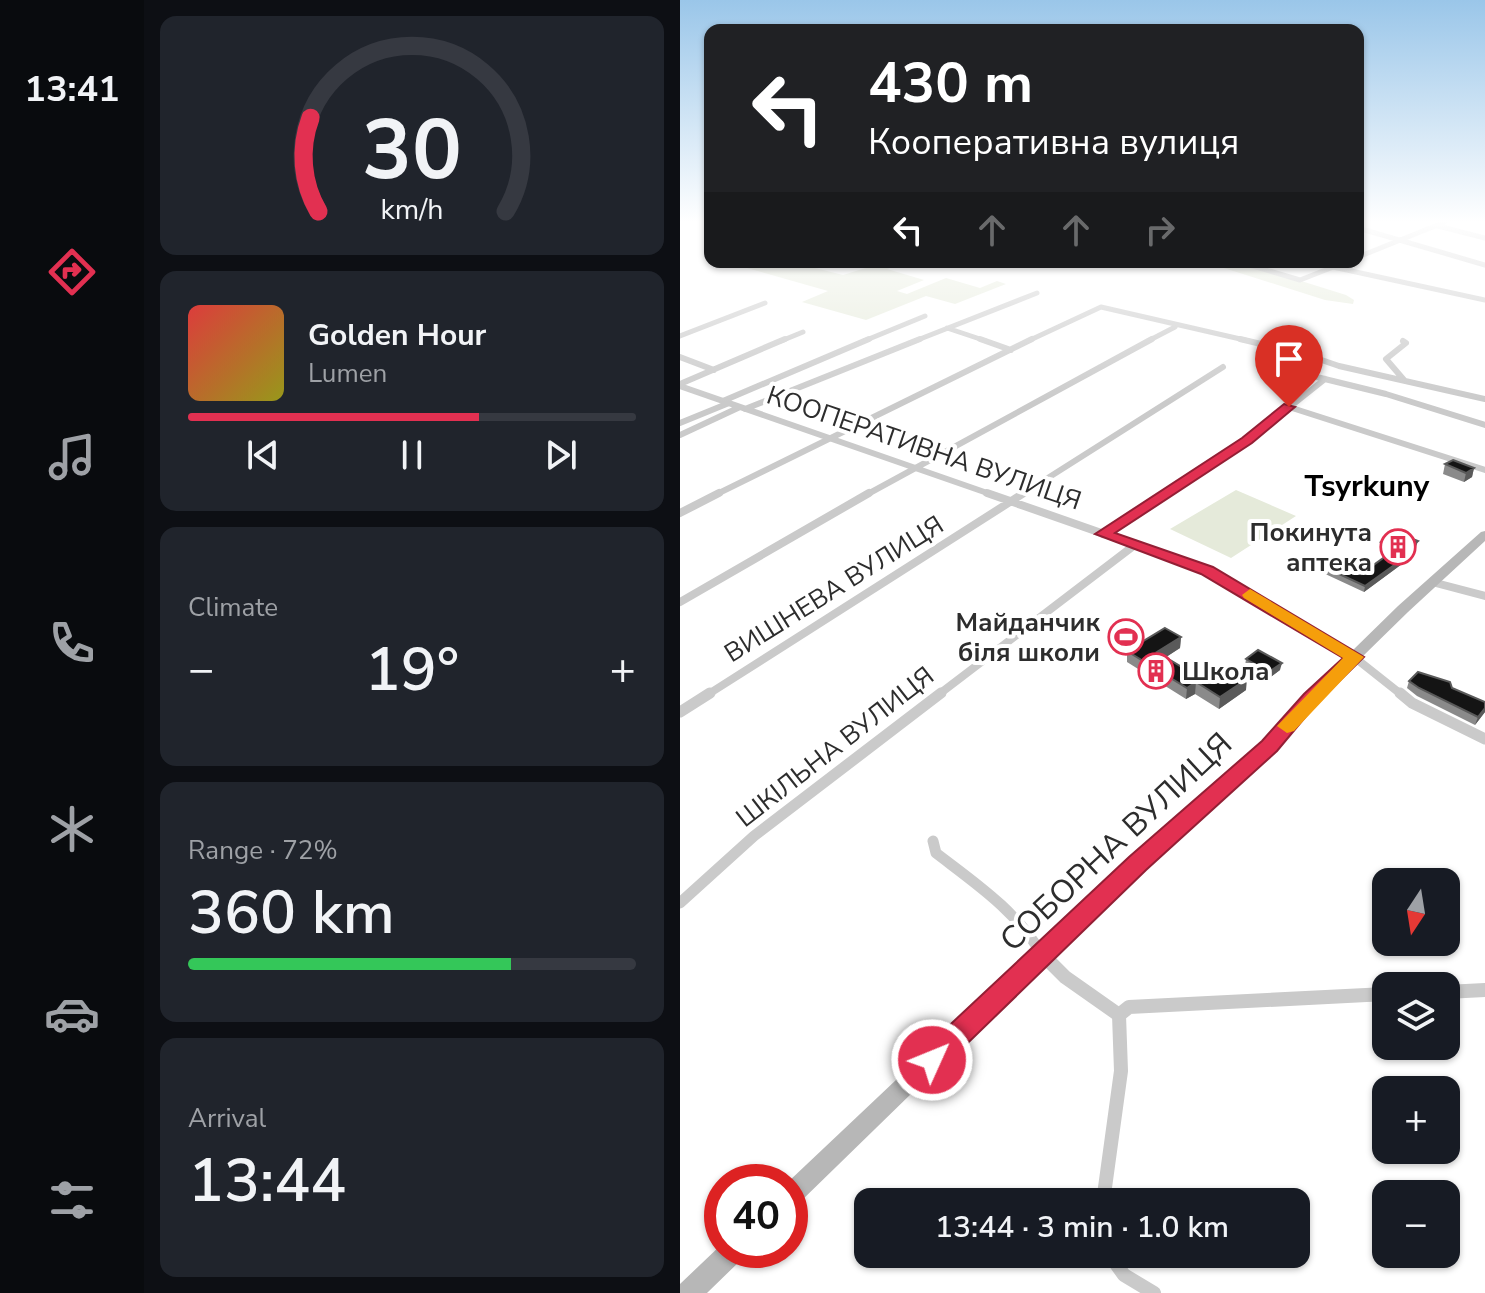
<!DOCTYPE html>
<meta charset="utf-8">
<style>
body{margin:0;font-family:"Nunito Sans",sans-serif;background:#20242c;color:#f1f3f6;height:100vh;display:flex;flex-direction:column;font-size:30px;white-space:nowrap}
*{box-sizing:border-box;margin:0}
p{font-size:26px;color:#9ea1a6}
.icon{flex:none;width:44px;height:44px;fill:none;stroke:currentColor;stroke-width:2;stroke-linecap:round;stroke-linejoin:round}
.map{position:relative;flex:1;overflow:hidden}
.panel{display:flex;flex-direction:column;gap:16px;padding:16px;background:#0d0f14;width:536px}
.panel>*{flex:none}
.banner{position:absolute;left:24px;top:24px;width:660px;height:244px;border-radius:16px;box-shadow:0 2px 6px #0004;background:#202124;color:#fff;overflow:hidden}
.needle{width:52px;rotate:192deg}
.buttons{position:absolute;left:692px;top:868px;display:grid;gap:16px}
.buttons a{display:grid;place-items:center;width:88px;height:88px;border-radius:16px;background:#171b24;box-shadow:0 2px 6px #0004;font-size:40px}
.speed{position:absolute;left:24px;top:1164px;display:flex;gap:16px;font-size:40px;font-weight:700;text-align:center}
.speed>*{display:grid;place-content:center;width:104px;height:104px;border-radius:50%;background:#171b24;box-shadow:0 2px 6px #0004;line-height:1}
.speed .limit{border:12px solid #d22;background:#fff;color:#111}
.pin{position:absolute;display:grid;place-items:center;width:68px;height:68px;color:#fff;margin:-82px -34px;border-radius:50% 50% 50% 0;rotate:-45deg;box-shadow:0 0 8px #0007}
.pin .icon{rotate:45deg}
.me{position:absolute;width:88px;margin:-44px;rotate:46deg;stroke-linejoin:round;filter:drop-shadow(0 0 6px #0008)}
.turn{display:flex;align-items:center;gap:28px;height:168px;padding:0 32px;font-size:36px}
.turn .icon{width:104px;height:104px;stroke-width:2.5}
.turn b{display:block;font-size:56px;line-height:68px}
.lanes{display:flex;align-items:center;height:76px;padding:0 32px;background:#0003;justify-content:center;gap:40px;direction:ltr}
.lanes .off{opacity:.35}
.big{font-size:60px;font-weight:600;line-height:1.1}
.panel .tile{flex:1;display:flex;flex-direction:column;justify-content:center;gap:12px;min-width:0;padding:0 28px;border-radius:16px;background:#20242c}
.panel .dial{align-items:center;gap:0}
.dial svg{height:208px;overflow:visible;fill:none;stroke:#363941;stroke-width:7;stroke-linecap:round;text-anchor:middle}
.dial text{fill:#f1f3f6;stroke:none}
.song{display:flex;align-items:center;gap:24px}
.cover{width:96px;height:96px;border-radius:12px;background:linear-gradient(135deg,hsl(0 70% 55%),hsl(60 70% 35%))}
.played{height:8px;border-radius:4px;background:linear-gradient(90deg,#e23051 65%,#363941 65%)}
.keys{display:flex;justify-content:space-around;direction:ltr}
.heat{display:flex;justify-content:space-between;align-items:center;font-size:44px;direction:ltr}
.charge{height:12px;border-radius:6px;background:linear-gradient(90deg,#34c759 72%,#363941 0)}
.trip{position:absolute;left:174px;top:1188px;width:456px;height:80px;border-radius:16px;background:#171b24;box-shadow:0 2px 6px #0004;font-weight:600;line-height:80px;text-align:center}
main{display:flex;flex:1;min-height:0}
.tabs{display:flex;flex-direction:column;width:144px;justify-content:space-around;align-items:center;background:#090b0e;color:#9ea1a6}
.tabs .icon{width:56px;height:56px}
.tabs .active{color:#e23051}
.tabs b{font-size:36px;color:#f1f3f6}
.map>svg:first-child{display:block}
</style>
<main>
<nav class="tabs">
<b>13:41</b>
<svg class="icon active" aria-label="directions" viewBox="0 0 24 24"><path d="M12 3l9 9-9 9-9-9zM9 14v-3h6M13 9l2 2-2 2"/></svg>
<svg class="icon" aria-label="music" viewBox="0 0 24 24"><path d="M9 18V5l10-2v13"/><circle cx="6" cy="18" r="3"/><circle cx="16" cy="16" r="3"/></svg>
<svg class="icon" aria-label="phone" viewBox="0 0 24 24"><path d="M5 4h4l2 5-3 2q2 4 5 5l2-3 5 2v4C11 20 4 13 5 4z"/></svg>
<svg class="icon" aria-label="climate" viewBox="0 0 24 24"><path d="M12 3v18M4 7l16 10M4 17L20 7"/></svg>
<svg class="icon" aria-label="car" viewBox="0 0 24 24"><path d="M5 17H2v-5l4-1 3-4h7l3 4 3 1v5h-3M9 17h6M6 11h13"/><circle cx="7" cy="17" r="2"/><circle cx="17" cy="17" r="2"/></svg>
<svg class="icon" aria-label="filters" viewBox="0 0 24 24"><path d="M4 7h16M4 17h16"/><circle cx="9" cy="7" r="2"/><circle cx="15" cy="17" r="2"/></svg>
</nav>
<section class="panel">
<div class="tile dial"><svg viewBox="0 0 100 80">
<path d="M14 69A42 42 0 1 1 86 69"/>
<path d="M14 69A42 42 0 0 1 11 33" stroke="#e23051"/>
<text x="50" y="56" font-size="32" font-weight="700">30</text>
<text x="50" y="72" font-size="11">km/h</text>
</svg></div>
<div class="tile">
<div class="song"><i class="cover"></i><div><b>Golden Hour</b><p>Lumen</p></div></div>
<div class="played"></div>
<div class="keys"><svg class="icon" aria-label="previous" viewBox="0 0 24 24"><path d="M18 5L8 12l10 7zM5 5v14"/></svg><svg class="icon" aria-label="pause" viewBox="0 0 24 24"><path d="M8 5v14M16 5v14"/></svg><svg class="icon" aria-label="next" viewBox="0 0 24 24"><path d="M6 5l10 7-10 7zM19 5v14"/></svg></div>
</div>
<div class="tile"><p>Climate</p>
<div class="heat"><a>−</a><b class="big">19°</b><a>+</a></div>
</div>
<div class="tile"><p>Range · 72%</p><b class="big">360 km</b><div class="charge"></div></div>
<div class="tile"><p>Arrival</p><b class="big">13:44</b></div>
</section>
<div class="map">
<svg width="805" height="1293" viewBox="0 0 805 1293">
<rect width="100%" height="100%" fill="#fff"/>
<path fill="#e5eada" d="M46 262H111L163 275 205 262H226L207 269 244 280 217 291 227 294 266 278 300 288 317 281 326 284 275 304 246 296 186 320 122 302 148 291Z
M525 262H560L666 295 674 300 673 304 645 300Z
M556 490 616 516 551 558 490 529Z"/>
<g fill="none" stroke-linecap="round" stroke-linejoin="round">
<path stroke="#cacaca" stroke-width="5" d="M758 226 805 238
M678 228 805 265
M678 257 765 222
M559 262 620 280 666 262
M653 267 805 300
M267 328 306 341
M0 336 85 303
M101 341 123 332
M184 341 245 316
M235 341 357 293
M348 341 421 307 569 341
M468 341 495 327"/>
<path stroke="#cacaca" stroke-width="6" d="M300 339 331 350
M560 339 627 355 604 369 706 394 805 425
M723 341 726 343 706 359 724 380
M621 354 620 351 631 341
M627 355 659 366 805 399
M0 357 34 370
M0 384 105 339
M0 386 313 495
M43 401 189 339
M609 407 805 470
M65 409 240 339
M0 423 49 403
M0 435 60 407
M35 495 352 339
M186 495 472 339
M341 495 543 367
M483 495 567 441 645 379"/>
<path stroke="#cacaca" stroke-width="8" d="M307 493 527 570 674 657 722 695
M0 513 39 493
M423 534 486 493
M752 582 805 596
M0 602 189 493
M27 695 344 493
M258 695 456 544"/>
<path stroke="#cacaca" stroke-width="11" d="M720 693 732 703 805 739
M0 712 30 693
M253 841 256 853C295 883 337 911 362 955
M0 903 74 836 261 693"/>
<path stroke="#cacaca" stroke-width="14" d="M361 953 385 977 439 1015 441 1071 423 1202
M766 992 805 990
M439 1015 449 1007 706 994
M429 1254 444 1275 474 1293"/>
<path fill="#b7b7b7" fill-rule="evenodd" d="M805 531V541L728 612 636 702 596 750 463 868 118 1204 110 1208V1182H108L451 858 584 742 626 696 718 606 801 532Z
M42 1244V1250H65L62 1259 27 1293H0V1284Z"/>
</g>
<path fill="#8a8a8a" d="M765 464 794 468 792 477 784 482 763 474Z
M701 542 736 547 723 558 722 564 684 592 641 572 642 566 681 574 712 552 700 548Z
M501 637 500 648 486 657 515 675 534 678 566 690 539 709 515 694 506 699 447 662V651Z
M566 659 600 670 588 679 565 666Z
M729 681 772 688 805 702V712L795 725 737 696 727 688Z"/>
<path fill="#5a5a5a" d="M794 468 792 477 784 482 786 473Z
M738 541 736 547 718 562 719 556Z
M724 558 722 564 684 592 685 586Z
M501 637 500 648 477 663V652Z
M602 663 600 670 588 679 589 672Z
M567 679 566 690 539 709 540 697Z
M516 682 515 694 506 699 507 688Z
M805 708V712L795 725 798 717Z"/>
<path fill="#141414" stroke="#5a5a5a" stroke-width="2" d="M773 460 794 468 786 473 765 464Z
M715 532 738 541 719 556 724 558 685 586 642 566 651 560 681 574 717 548 701 542Z
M485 628 501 637 477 652 515 675 521 671 534 678 549 668 567 679 540 697 516 682 507 688 447 651Z
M578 650 602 663 589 672 566 659Z
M738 672 770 682 772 688 805 702V708L798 717 739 688 729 681Z"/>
<linearGradient id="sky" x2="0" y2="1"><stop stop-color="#9ac6e9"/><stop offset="0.55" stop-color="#fff"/><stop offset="1" stop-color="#fff" stop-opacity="0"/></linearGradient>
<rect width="805" height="403" fill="url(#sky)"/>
<path fill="#e23051" stroke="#931f35" stroke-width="2" d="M604 404 615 407 572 443 435 533 533 567 684 657 637 703 597 751 466 870 261 1069 252 1073 242 1069 238 1060 242 1051 449 857 582 741 624 694 663 658 521 574 415 534 562 438Z"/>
<path fill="#f59e0b" d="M570 589 684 657 614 731 607 733 597 726 663 658 564 598 562 595Z"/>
<defs>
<symbol id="building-ring" viewBox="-11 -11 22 22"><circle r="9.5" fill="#fff" stroke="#e23051" stroke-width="1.5"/><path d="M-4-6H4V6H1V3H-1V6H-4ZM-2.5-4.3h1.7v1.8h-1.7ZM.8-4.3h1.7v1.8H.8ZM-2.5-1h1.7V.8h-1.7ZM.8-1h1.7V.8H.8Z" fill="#e23051"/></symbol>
<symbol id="stadium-ring" viewBox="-11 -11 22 22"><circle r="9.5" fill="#fff" stroke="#e23051" stroke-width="1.5"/><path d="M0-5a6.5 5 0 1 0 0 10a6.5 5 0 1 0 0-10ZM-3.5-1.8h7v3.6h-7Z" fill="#e23051"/></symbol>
</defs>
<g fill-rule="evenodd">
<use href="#building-ring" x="698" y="527" width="40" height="40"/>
<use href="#stadium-ring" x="426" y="617" width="40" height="40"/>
<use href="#building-ring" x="456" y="651" width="40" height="40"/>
</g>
<g text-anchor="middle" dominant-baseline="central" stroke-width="8" stroke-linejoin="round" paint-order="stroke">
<g font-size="26" fill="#2d2d2d" stroke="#fff">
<text transform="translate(244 448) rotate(19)">КООПЕРАТИВНА ВУЛИЦЯ</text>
<text transform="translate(154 589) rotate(-32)">ВИШНЕВА ВУЛИЦЯ</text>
<text transform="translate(155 747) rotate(-38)">ШКІЛЬНА ВУЛИЦЯ</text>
</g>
<g font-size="26" font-weight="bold" fill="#2d2d2d" stroke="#fff" text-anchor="end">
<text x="692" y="532">Покинута<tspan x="692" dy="30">аптека</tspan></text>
<text x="420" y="622">Майданчик<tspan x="420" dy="30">біля школи</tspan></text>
<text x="502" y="671" text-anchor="start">Школа</text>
</g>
<g font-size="30" font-weight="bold" fill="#000" stroke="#fff">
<text x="687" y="486">Tsyrkuny</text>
</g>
<g font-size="32" fill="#2d2d2d" stroke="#fff">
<text transform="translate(436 842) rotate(-43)">СОБОРНА ВУЛИЦЯ</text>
</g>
</g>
</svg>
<div class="buttons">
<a><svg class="needle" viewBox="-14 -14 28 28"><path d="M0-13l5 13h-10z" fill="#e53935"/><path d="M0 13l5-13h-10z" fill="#9ea1a6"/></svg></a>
<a><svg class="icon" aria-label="layers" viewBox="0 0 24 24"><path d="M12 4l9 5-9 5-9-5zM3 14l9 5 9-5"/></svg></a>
<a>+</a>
<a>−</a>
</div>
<div class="speed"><div class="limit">40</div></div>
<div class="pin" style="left:609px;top:407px;background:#d93025"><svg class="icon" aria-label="arrive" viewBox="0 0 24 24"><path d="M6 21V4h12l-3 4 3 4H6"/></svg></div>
<svg class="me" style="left:252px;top:1060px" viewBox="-20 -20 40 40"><circle r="17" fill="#e23051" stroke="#fff" stroke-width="3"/><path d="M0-11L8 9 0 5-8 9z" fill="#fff"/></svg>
<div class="trip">13:44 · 3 min · 1.0 km</div>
<div class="banner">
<div class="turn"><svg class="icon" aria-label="left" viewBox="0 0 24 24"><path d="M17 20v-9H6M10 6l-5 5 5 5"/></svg><div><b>430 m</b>Кооперативна вулиця</div></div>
<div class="lanes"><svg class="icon" aria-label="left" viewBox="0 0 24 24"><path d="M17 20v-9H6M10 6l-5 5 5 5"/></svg><svg class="icon off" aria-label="ahead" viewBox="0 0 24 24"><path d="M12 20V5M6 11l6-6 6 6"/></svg><svg class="icon off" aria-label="ahead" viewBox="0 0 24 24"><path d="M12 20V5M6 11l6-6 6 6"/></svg><svg class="icon off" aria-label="right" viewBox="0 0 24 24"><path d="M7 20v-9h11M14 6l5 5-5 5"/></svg></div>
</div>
</div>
</main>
